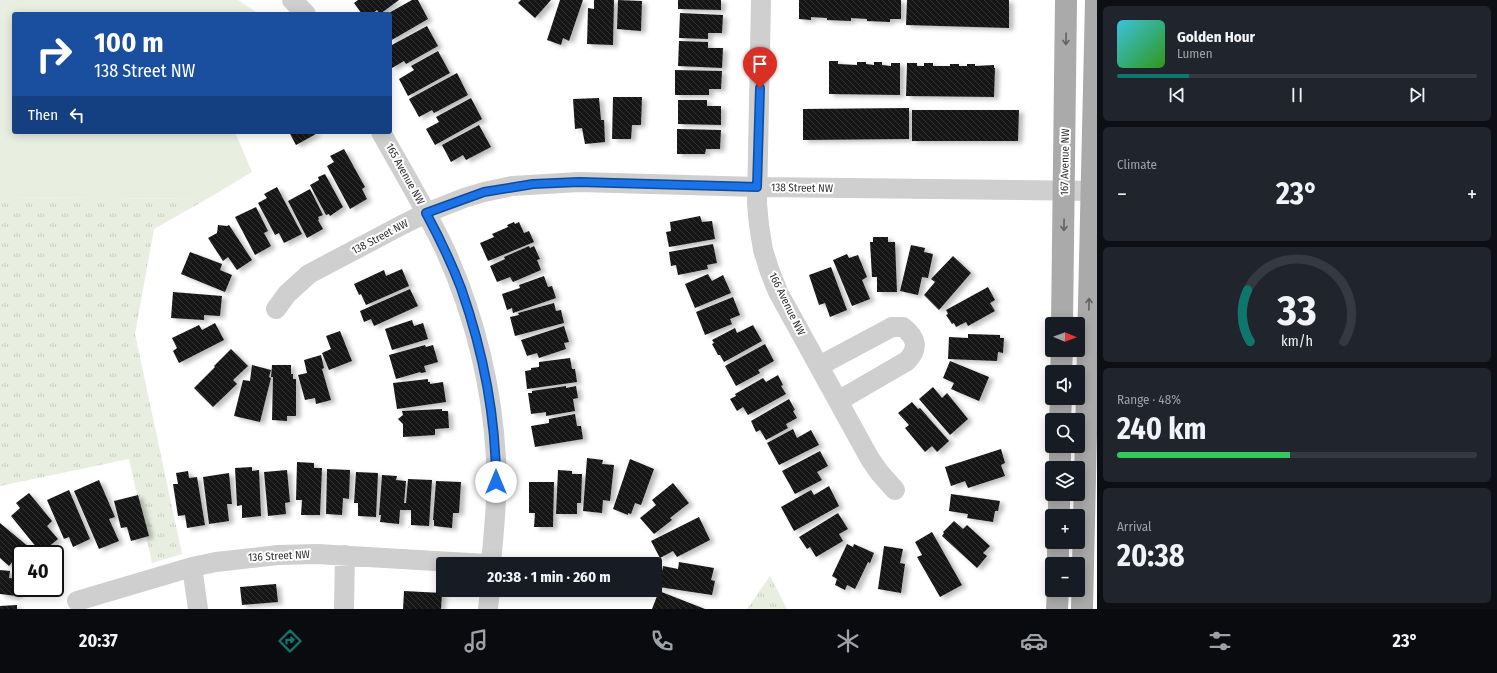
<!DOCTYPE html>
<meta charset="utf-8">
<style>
body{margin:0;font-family:"Fira Sans Condensed",sans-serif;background:#20242c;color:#f1f3f6;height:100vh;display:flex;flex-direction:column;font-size:15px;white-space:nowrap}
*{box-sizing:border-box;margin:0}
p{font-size:13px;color:#9ea1a6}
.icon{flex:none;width:22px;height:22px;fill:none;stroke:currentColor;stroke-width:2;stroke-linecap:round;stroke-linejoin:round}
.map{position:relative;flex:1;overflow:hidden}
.side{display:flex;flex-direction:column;gap:6px;padding:6px;background:#0d0f14;width:400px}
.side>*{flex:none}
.banner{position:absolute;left:12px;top:12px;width:380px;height:122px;border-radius:4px;box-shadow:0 2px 10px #0003;background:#1a4fa0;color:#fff;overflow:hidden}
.needle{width:26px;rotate:91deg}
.controls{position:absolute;left:1045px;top:317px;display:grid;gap:8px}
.controls a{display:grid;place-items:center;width:40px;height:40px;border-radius:4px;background:#171b24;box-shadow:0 2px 10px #0003;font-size:20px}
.speed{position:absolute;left:12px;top:545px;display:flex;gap:8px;font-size:20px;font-weight:700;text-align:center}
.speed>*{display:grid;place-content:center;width:52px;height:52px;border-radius:50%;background:#171b24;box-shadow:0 2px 10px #0003;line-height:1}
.speed .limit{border:2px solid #111;border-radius:6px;background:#fff;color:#111}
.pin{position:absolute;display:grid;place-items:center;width:34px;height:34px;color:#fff;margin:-41px -17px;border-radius:50% 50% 50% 0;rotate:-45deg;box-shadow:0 0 4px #0007}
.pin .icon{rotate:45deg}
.me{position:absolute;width:44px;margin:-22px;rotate:0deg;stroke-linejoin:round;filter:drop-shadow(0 0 3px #0008)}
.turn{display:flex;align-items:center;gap:14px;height:84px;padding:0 16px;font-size:18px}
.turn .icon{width:52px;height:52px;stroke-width:2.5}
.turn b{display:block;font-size:28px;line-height:34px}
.then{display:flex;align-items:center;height:38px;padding:0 16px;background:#0003;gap:8px;font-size:15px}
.big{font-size:30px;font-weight:700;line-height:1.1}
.side .widget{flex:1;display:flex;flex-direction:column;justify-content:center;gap:6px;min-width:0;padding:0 14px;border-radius:6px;background:#20242c}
.side .dial{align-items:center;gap:0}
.dial svg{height:104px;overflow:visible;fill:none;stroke:#363941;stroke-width:7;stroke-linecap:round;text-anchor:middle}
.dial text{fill:#f1f3f6;stroke:none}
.song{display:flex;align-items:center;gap:12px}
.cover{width:48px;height:48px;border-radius:6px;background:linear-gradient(135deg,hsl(190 70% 55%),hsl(110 70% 35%))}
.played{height:4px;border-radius:2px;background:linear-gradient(90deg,#0f766e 20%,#363941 20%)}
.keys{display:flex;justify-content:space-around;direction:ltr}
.heat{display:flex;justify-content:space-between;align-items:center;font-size:22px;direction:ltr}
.charge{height:6px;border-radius:3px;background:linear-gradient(90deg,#34c759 48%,#363941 0)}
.trip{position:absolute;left:436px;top:557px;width:226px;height:40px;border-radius:4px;background:#171b24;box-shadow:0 2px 10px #0003;font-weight:700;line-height:40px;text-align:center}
.tabs{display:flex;height:64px;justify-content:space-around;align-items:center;background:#090b0e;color:#9ea1a6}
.tabs .icon{width:28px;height:28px}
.tabs .selected{color:#0f766e}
.tabs b{font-size:18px;color:#f1f3f6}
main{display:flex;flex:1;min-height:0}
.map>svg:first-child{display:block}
</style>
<main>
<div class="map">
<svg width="1097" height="609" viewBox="0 0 1097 609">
<defs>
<pattern id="park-tufts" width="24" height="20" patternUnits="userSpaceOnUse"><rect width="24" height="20" fill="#e8eee0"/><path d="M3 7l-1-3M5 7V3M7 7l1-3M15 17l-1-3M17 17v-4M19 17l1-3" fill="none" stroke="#c7cdc1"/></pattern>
<pattern id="building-back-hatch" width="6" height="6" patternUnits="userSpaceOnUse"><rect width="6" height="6" fill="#191919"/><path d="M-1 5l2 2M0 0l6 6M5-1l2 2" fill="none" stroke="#323232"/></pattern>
<filter id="shadow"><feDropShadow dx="4.5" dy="2.5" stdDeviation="2" flood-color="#0004"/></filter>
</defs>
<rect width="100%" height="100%" fill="#fff"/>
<path fill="#e8eee0" d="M0 0H238L259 14H14V132H235L252 172 207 199 0 197Z"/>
<path fill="url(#park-tufts)" d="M0 197 207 199 154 229 135 334 182 554 152 563 129 459 0 486Z
M770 576 787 609H747Z"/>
<path fill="url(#building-back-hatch)" filter="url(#shadow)" d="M358 0H399L380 14 377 10 372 14H362L354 3Z
M412 0H418L428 19 390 41V14H387Z
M521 0H551L535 18 518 3Z
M560 0H583L569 41 563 38 561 45 547 40Z
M594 0H614L613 45 587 44 588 8 594 9Z
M618 0 642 1 641 31 617 29Z
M678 0H721V10L678 9Z
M799 0H901V19H890V22L867 21V19L851 18V21L827 20V18L811 17V20L799 19Z
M907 0H1009V28L906 25Z
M680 13 723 15 722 33H708V39L679 38Z
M427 26 438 46 406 64 404 61 392 68 390 64V46Z
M679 41 708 42V48H723L722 68 678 66Z
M438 51 450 73 408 96 399 79 414 70 411 66Z
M829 61H838V64L857 65V62H866V64L874 65V62H882V65L891 66V63H900V95L829 94Z
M907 63H917V66H924V63H933V66H950V64H959V66H967V64H975V66L994 65V68H995L994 97 906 96Z
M675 70 722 71 721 89H709V95H675Z
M457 73 468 95 434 113 432 110 419 117 409 99Z
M613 97H642L641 125H632L631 139H612Z
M471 98 482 119 435 145 426 129 439 122 436 117Z
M599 98 601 120H604L605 142 585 144 582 128 575 129 573 99Z
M678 100H707V106H721V125L678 124Z
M909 108V139L803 140V109Z
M912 110H1019L1018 141H912Z
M479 125 491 147 466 160 463 155 451 162 442 145Z
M677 129 721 130 720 149H706L705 154H677Z
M289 132H315L316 134 296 145Z
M344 149 365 187 362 189 367 199 350 209 327 166 334 162 330 156Z
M325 174 343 207 330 216 329 214 326 215 310 185 319 180 318 177Z
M277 187 302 234 284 243 279 233 275 235 258 203 267 198 264 194Z
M310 189 323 215 318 217 319 219 318 220 323 229 307 238 288 201Z
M256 207 268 231 264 233 271 246 255 255 235 217Z
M700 216 702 222 712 221 715 239 669 247 666 232 671 231 670 222Z
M514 222 515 224 519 222 524 233 529 231 534 242 488 261 480 243 494 237 492 234 508 227 507 225Z
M218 225 227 226 229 225 252 260 237 270 228 257 223 261 208 238 217 233Z
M873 237H888V242H895L897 292H877V277H872L870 242H873Z
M713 244 717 263 707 265 708 269 678 275 676 265 671 266 669 252Z
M911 245 925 248 924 252 933 254 928 278 922 277 918 295 900 291Z
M529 246 530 248 534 246 540 259 537 260 541 270 513 282 510 277 497 282 490 266 505 259 504 257Z
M190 252 222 264 220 270 232 275 225 292 181 274Z
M847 254 849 258 858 255 867 277 862 280 870 299 852 306 833 260Z
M953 256 971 273 939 310 924 295 935 282 931 279Z
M831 267 847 310 830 317 825 303 819 305 809 275Z
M402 269 409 286 366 305 361 294 359 295 354 284 384 270 386 276Z
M708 274 712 281 723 275 731 293 695 308 685 284Z
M544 276 548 287 552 286 556 298 513 313 512 308 507 310 502 294 520 288 519 285Z
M988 287 995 300 990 303 995 311 968 326 966 322 956 327 954 323 952 324 946 315 948 314 946 310Z
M410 289 418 306 374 326 371 319 364 322 360 311Z
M173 292 222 296 220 316 204 315V320L171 318Z
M733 297 740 315 730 319 732 324 705 335 696 312Z
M554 303 556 311 561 310 564 323 515 336 510 317 519 315 518 313Z
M412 320 414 326 423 323 428 339 392 350 385 329Z
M215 323 224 340 179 363 173 351 177 348 172 338 199 325 202 330Z
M753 325 762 341 724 362 720 355H718L712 344 714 343 712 340 735 328 737 333Z
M564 326 569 342 564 343 566 349 539 358 537 353 527 356 521 340Z
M340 331 352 361 329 370 322 353 331 349 326 336Z
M968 334 1000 335V338H1004L1003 353 998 352 997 361 948 359 949 337 968 338Z
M765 344 774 361 758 370 760 373 736 386 725 366Z
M425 345 426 347 433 345 438 362 424 366 426 372 421 373 420 372 396 379 389 355Z
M231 349 248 366 233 380 237 384 213 407 194 388 215 367 214 366Z
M321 355 324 368 322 369 331 400 316 404 315 398 305 400 298 375 307 373 304 360Z
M570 358 572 369H575L577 382 527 389 525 371 531 370V368L539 367V362Z
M950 361 989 377 979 401 951 389 954 383 943 378Z
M252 365 271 370 269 377 271 378 260 422 234 416 243 380 250 381Z
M272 365H291V374H293V379H296V416H287V421L272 420 273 377H271Z
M778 375 783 385 781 386 786 394 748 415 743 407 737 411 730 399 736 396 735 394 763 378 766 382Z
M428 379V382H430V384L443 382 446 402 397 409 393 383Z
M566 386V388L576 386 578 398 573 399 575 411 546 416V412L531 414 528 393H532V391Z
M933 387 942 398 947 393 968 419 950 435 919 399Z
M789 399 795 410 793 411 797 418 786 424 788 428 766 440 760 430 756 432 751 421Z
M912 402 918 409 920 408 949 441 937 452 932 446 925 452 905 428 909 425 898 413Z
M442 409V411H448L449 428 435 429V435L403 437V424L398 419 403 415 402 411Z
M575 414 577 426H581L583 439 535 447 531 426 549 423V419Z
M793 429 797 438 811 430 819 445 779 465 767 443Z
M1001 449 1005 463 1001 465 1005 476 968 488 965 481 951 486 945 467Z
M820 451 828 466 817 472 822 480 795 494 782 471Z
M587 458 603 460 602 464 614 465 610 501 603 500 602 513 583 511Z
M630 459 654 469 641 505 635 503 631 514 628 513V515L613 509Z
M297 462 314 463V468H322L320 515H301L302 500H296Z
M252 467V471L259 470 261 516 242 518V505L237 506 235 468Z
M327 469 350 470 349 499 343 498 342 515 326 514Z
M287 470 290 502 285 503 286 514 268 516 264 472Z
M558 470 572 471V474H582L581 503H577V514H556Z
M188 471 189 478 197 477 205 525 187 528 185 515 178 516 173 484H178L176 473Z
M356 472 378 473 376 517 358 516V503H354Z
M229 473 232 504H227L229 521 209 524 203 477Z
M382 475 397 476 396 480 406 481 404 503H406L408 479 432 480 429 526 411 525V510H400L399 524 380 522 381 515H379Z
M99 480 115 517 109 519 119 541 99 549 74 491Z
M436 481 461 482 459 513H453L452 528 434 526V520H433Z
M529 482H554L553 527H534L535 513H529Z
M673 483 689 503 670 518 672 520 654 534 640 518 656 505 652 500Z
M829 486 839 506 794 531 781 507 811 490 814 495Z
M69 490 90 539 73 547 69 537 64 539 47 500Z
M29 493 52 521 47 526 58 539 41 553 11 516 20 508 16 503Z
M951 494 1000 501 998 511H995L993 522 967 518 968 514 949 511Z
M138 495 149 536 131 541 127 527 121 528 114 501Z
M838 513 848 529 839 534 843 541 816 557 810 547 807 549 799 537Z
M699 517 710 540 677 557 673 551 660 558 651 541Z
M954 521 963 529 967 525 990 546 983 553 987 556 977 568 942 536 944 533 943 532Z
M0 523 36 553 21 554V568L13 561 9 566 0 558Z
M932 532 962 585 940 597 917 557 922 555 915 542Z
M847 544 853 547 854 544 874 553 870 563 868 562 855 589 847 585 845 590 835 585 837 579 832 576Z
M884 546 903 549 900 563 905 564 901 593 878 589Z
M679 562 714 568 711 580 715 581 712 595 659 587 663 566 678 569Z
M0 570 10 571 9 578 20 579 17 596 0 594Z
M276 584 278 602 242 605 240 587Z
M404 591 442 593 441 609H403Z
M659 591 705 609H652Z
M17 605V609H0V606Z"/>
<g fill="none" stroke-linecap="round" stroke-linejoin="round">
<path stroke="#cfcfcf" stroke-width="20" d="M292 0 306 14
M761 0 757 204 759 225 763 250 770 272 778 292 870 459 879 472 895 490
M381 132C403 172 427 211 446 252 475 317 492 387 496 458 498 493 494 529 491 564
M276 309 287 294 309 274 400 226 426 213 464 198 484 192 512 186 579 182 757 187 1097 191
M819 366 892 327H903C917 338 919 348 907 361L838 401
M192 567 198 609
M77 601 192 567 216 562 278 555 317 554 486 564
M344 609 345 555
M488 609 490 590"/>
<path stroke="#aaa" stroke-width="22" d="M1062 324 1066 0
M1061 372 1062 350
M1060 420 1061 398
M1060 468V446
M1059 516V494
M1058 564V542
M1057 609 1058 590
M1082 609 1096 0"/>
</g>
<defs><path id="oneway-shaft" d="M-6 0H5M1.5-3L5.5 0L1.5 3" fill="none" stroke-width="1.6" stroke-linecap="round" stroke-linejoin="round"/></defs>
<g stroke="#626262">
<use href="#oneway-shaft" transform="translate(1066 39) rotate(91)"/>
<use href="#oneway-shaft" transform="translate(1064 225) rotate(91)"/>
<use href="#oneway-shaft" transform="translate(1089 304) rotate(-89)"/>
</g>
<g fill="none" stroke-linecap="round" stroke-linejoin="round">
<defs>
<path id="route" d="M496 482C496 415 483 351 461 288 451 262 439 237 426 213L484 192 533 184 579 182 757 187 760 88"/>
</defs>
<use href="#route" stroke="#114b97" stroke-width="10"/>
<use href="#route" stroke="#1a73e8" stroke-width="7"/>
</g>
<g text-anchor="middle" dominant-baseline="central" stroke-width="4" stroke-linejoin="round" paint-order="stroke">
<g font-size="11" fill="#323232" stroke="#fff">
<text transform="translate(1065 162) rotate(-89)">167 Avenue NW</text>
<text transform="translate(405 174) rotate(61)">165 Avenue NW</text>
<text transform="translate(802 188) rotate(1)">138 Street NW</text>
<text transform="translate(380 237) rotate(-28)">138 Street NW</text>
<text transform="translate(787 304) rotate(64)">166 Avenue NW</text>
<text transform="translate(279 556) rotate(-3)">136 Street NW</text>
</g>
</g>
</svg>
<div class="controls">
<a><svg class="needle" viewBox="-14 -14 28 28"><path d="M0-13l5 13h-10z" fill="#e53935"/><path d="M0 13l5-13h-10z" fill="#9ea1a6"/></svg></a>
<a><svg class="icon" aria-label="sound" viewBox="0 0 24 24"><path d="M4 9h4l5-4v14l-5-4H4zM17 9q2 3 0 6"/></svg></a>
<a><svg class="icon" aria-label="search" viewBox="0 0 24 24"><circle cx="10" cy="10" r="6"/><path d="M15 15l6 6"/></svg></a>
<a><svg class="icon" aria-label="layers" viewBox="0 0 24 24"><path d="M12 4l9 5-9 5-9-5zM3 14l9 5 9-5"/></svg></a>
<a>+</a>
<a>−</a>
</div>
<div class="speed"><div class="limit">40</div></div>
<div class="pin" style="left:760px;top:88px;background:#d93025"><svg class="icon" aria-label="arrive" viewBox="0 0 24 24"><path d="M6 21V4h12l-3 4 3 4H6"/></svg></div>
<svg class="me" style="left:496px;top:482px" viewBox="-20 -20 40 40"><circle r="19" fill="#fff"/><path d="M0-13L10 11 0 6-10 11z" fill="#1a73e8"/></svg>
<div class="trip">20:38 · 1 min · 260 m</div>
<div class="banner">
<div class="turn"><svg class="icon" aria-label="right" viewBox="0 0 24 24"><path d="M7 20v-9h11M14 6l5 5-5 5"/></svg><div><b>100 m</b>138 Street NW</div></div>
<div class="then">Then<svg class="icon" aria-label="left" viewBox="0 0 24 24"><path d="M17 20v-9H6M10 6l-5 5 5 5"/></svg></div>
</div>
</div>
<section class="side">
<div class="widget">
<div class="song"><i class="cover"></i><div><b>Golden Hour</b><p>Lumen</p></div></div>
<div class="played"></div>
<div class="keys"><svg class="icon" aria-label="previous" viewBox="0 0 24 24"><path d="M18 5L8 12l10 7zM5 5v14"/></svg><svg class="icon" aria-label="pause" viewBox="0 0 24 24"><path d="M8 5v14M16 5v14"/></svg><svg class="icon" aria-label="next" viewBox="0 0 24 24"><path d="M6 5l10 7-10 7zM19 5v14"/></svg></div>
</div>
<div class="widget"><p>Climate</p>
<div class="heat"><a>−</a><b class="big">23°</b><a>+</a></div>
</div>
<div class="widget dial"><svg viewBox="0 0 100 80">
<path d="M14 69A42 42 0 1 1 86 69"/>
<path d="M14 69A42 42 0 0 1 12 29" stroke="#0f766e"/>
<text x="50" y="56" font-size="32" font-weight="700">33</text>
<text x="50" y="72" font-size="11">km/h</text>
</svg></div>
<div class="widget"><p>Range · 48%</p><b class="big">240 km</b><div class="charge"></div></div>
<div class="widget"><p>Arrival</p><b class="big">20:38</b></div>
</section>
</main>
<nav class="tabs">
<b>20:37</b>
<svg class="icon selected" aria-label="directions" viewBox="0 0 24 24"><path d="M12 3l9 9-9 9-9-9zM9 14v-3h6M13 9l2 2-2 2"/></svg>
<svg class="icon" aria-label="music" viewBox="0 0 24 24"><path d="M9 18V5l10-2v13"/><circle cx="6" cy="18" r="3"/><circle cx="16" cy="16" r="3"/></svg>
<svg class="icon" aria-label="phone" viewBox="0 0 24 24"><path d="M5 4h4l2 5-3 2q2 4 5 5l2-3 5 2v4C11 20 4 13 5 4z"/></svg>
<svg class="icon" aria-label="climate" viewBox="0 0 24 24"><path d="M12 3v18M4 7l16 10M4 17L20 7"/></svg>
<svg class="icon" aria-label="car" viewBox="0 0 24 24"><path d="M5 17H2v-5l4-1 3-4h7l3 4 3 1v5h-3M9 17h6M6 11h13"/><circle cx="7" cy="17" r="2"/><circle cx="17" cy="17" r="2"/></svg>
<svg class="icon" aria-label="filters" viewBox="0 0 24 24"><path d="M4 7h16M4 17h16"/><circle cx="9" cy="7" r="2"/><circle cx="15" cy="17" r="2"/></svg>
<b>23°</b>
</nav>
